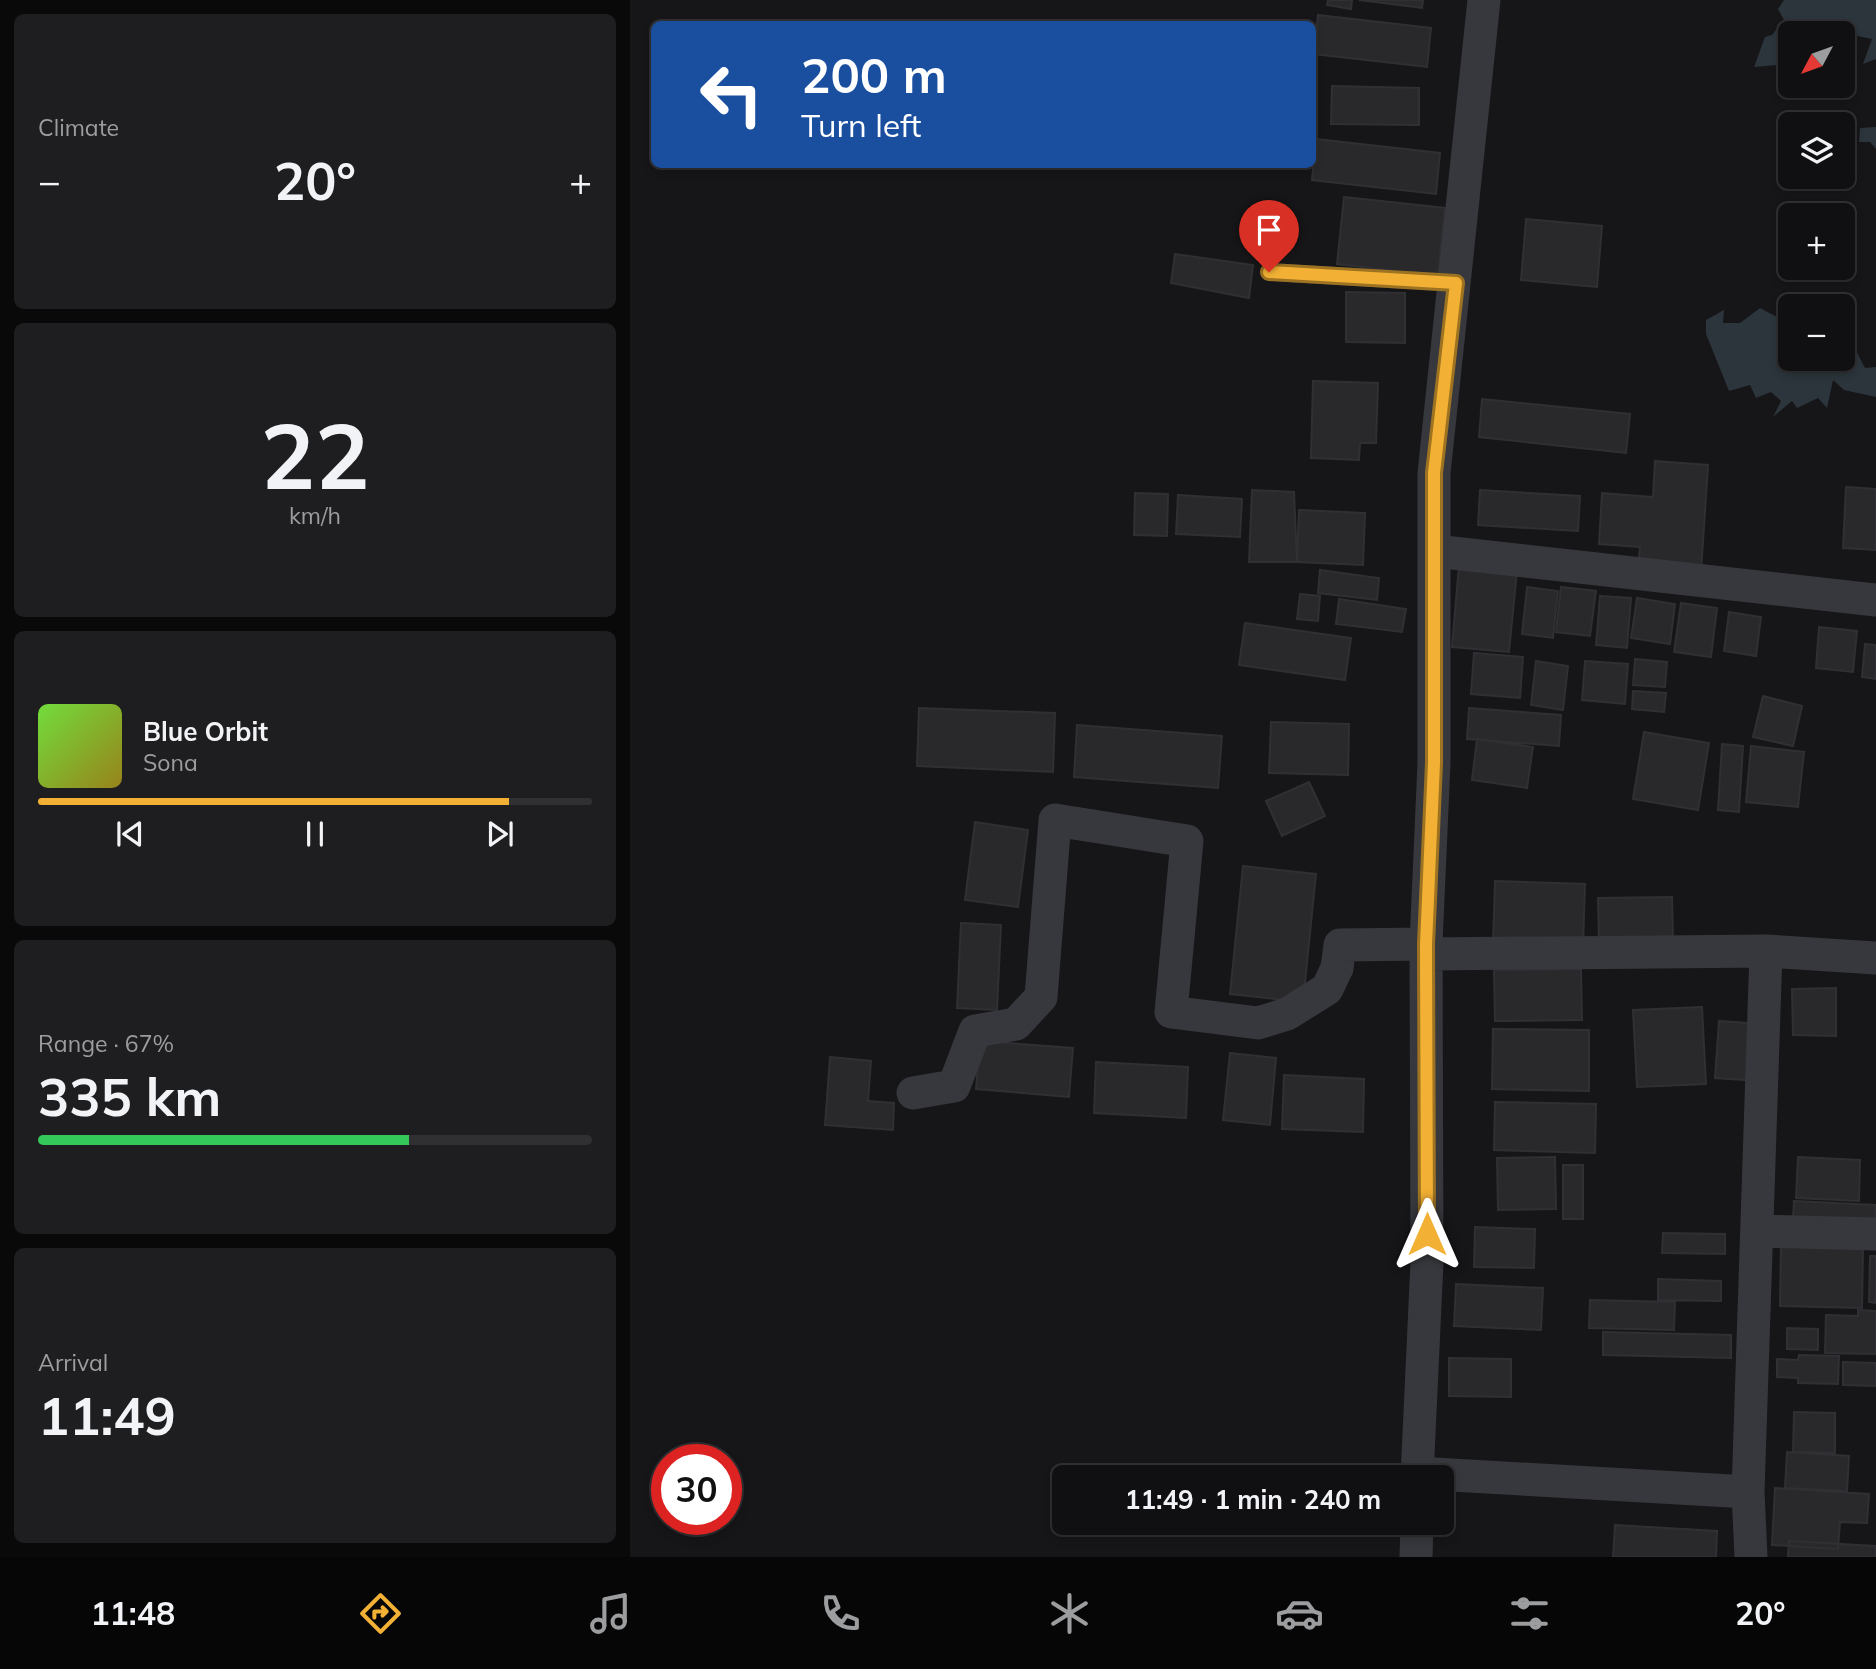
<!DOCTYPE html>
<meta charset="utf-8">
<style>
body{margin:0;font-family:Mulish,sans-serif;background:#1e1e20;color:#f1f3f6;height:100vh;display:flex;flex-direction:column;font-size:26px;white-space:nowrap}
*{box-sizing:border-box;margin:0}
p{font-size:23px;color:#9c9d9f}
.icon{flex:none;width:38px;height:38px;fill:none;stroke:currentColor;stroke-width:2;stroke-linecap:round;stroke-linejoin:round}
.map{position:relative;flex:1;overflow:hidden}
.details{display:flex;flex-direction:column;gap:14px;padding:14px;background:#09090a;width:630px}
.details>*{flex:none}
.top-card{position:absolute;left:21px;top:21px;width:665px;height:147px;border-radius:10px;box-shadow:0 4px 10px #0003,0 0 0 2px #303032;background:#1a4fa0;color:#fff;overflow:hidden}
.needle{width:46px;rotate:229deg}
.fabs{position:absolute;left:1148px;top:21px;display:grid;gap:14px}
.fabs a{display:grid;place-items:center;width:77px;height:77px;border-radius:10px;background:#101012;box-shadow:0 4px 10px #0003,0 0 0 2px #303032;font-size:35px}
.speed{position:absolute;left:21px;top:1444px;display:flex;gap:14px;font-size:35px;font-weight:700;text-align:center}
.speed>*{display:grid;place-content:center;width:91px;height:91px;border-radius:50%;background:#101012;box-shadow:0 4px 10px #0003,0 0 0 2px #303032;line-height:1}
.speed .limit{border:10px solid #d22;background:#fff;color:#111}
.pin{position:absolute;display:grid;place-items:center;width:60px;height:60px;color:#fff;margin:-72px -30px;border-radius:50% 50% 50% 0;rotate:-45deg;box-shadow:0 0 7px #0007}
.pin .icon{rotate:45deg}
.me{position:absolute;width:77px;margin:-38px;rotate:0deg;stroke-linejoin:round;filter:drop-shadow(0 0 5px #0008)}
.turn{display:flex;align-items:center;gap:24px;height:147px;padding:0 35px;font-size:32px}
.turn .icon{width:91px;height:91px;stroke-width:2.5}
.turn b{display:block;font-size:49px;line-height:60px}
.big{font-size:52px;font-weight:700;line-height:1.1}
.details .widget{flex:1;display:flex;flex-direction:column;justify-content:center;gap:10px;min-width:0;padding:0 24px;border-radius:10px;background:#1e1e20}
.details .dial{align-items:center;gap:0}
.dial b{font-size:91px;line-height:1}
.song{display:flex;align-items:center;gap:21px}
.cover{width:84px;height:84px;border-radius:10px;background:linear-gradient(135deg,hsl(100 70% 55%),hsl(50 70% 35%))}
.played{height:7px;border-radius:4px;background:linear-gradient(90deg,#f2b134 85%,#303032 85%)}
.keys{display:flex;justify-content:space-around;direction:ltr}
.heat{display:flex;justify-content:space-between;align-items:center;font-size:38px;direction:ltr}
.charge{height:10px;border-radius:5px;background:linear-gradient(90deg,#34c759 67%,#303032 0)}
.trip{position:absolute;left:422px;top:1465px;width:402px;height:70px;border-radius:10px;background:#101012;box-shadow:0 4px 10px #0003,0 0 0 2px #303032;font-weight:700;line-height:70px;text-align:center}
.tab-bar{display:flex;height:112px;justify-content:space-around;align-items:center;background:#060607;color:#9c9d9f}
.tab-bar .icon{width:49px;height:49px}
.tab-bar .selected{color:#f2b134}
.tab-bar b{font-size:32px;color:#f1f3f6}
main{display:flex;flex:1;min-height:0}
.map>svg:first-child{display:block}
</style>
<main>
<section class="details">
<div class="widget"><p>Climate</p>
<div class="heat"><a>−</a><b class="big">20°</b><a>+</a></div>
</div>
<div class="widget dial"><b>22</b><p>km/h</p></div>
<div class="widget">
<div class="song"><i class="cover"></i><div><b>Blue Orbit</b><p>Sona</p></div></div>
<div class="played"></div>
<div class="keys"><svg class="icon" aria-label="previous" viewBox="0 0 24 24"><path d="M18 5L8 12l10 7zM5 5v14"/></svg><svg class="icon" aria-label="pause" viewBox="0 0 24 24"><path d="M8 5v14M16 5v14"/></svg><svg class="icon" aria-label="next" viewBox="0 0 24 24"><path d="M6 5l10 7-10 7zM19 5v14"/></svg></div>
</div>
<div class="widget"><p>Range · 67%</p><b class="big">335 km</b><div class="charge"></div></div>
<div class="widget"><p>Arrival</p><b class="big">11:49</b></div>
</section>
<div class="map">
<svg width="1246" height="1557" viewBox="0 0 1246 1557">
<rect width="100%" height="100%" fill="#161618"/>
<path fill="#2c353c" d="M1154 0H1246V59L1233 64 1242 39 1213 33H1160V64L1124 67 1135 37 1142 35 1154 20 1148 9Z
M1246 127V149L1240 142H1229L1230 128Z
M1130 308 1151 319 1160 318V359H1213V321L1221 323 1219 337 1235 368 1246 367V397L1214 390 1203 380 1197 408 1188 398 1167 408 1162 401 1143 417 1151 401 1141 392 1126 398 1120 385 1099 391 1076 334V320L1094 310 1093 323H1110Z"/>
<path fill="#29292c" stroke="#303034" stroke-width="2" d="M698 0H722L721 9 697 5Z
M729 0H793L792 8Z
M688 15 801 28 797 67 684 54Z
M702 86 789 88V125L701 124Z
M686 139 810 153 806 194 682 180Z
M714 197 815 208 808 276 707 264Z
M896 219 972 226 967 287 891 280Z
M545 254 623 265 619 298 541 283Z
M716 292 775 293V343L716 342Z
M683 381 748 383 746 443H730L729 460 681 458Z
M852 399 1000 414 996 453 849 437Z
M1025 461 1078 465 1071 572 1008 568 1010 547 969 544 972 493 1023 497Z
M1216 487 1246 489V550L1213 548Z
M622 490 664 492 667 562H619Z
M850 490 950 496 948 531 848 525Z
M505 493 538 494 537 536 504 535Z
M548 495 612 499 610 537 546 534Z
M669 510 735 513 733 565 667 562Z
M829 565 887 571 879 652 822 647Z
M690 570 749 578 747 600 688 593Z
M897 587 928 591 923 638 892 634Z
M931 587 966 591 960 636 926 632Z
M670 594 690 596 688 621 667 619Z
M970 596 1001 598 997 648 966 645Z
M1007 598 1045 604 1040 644 1001 638Z
M709 599 776 609 772 632 706 624Z
M1051 603 1087 608 1081 657 1044 652Z
M1099 612 1131 617 1126 656 1094 651Z
M615 623 721 638 715 680 609 665Z
M1189 627 1227 631 1223 672 1186 668Z
M1235 644 1246 645V679L1232 677Z
M844 653 893 657 890 698 841 694Z
M1005 659 1037 662 1035 687 1003 685Z
M906 661 938 666 933 710 901 705Z
M955 661 998 664 995 704 952 700Z
M1003 691 1036 693 1034 712 1002 709Z
M1133 696 1172 706 1163 746 1123 737Z
M289 708 425 713 423 772 287 766Z
M839 708 931 715 929 746 837 739Z
M641 722 719 724 718 775 639 773Z
M447 725 592 736 588 788 444 777Z
M1014 732 1079 743 1068 810 1003 799Z
M847 739 903 747 897 788 842 780Z
M1092 744 1113 746 1109 812 1088 810Z
M1121 746 1174 752 1168 807 1116 802Z
M679 782 695 816 652 836 636 801Z
M345 822 398 830 388 907 335 900Z
M613 866 686 874 673 1002 600 994Z
M865 881 955 884 953 947 863 944Z
M1042 897 1043 941 969 942 968 898Z
M331 923 371 925 367 1010 327 1008Z
M951 969 952 1020 865 1021 864 970Z
M1206 988V1036L1163 1035 1162 989Z
M1072 1007 1076 1084 1007 1087 1003 1010Z
M1089 1021 1133 1024 1129 1081 1085 1078Z
M863 1029 959 1030V1091L862 1089Z
M350 1041 443 1048 439 1097 346 1089Z
M600 1053 646 1058 640 1125 593 1120Z
M200 1057 241 1061 238 1101 264 1103 263 1130 195 1125Z
M466 1062 558 1067 556 1118 464 1113Z
M654 1075 734 1079 733 1132 652 1129Z
M865 1102 966 1104 965 1153 864 1150Z
M925 1157 926 1209 868 1210 867 1158Z
M1168 1157 1230 1160 1229 1201 1166 1198Z
M933 1165H953V1219H933Z
M1164 1201 1246 1205 1244 1239 1162 1236Z
M845 1227 905 1229 904 1268 844 1267Z
M1033 1233 1095 1234V1254L1032 1253Z
M1151 1245 1233 1247 1232 1308 1150 1306Z
M1240 1256H1246V1303L1239 1302Z
M1028 1279 1091 1281V1301L1028 1300Z
M826 1284 913 1288 911 1330 824 1326Z
M960 1300 1045 1302 1044 1330 959 1328Z
M1228 1310 1246 1311V1354L1195 1353 1196 1315 1228 1316Z
M1157 1328 1188 1329V1350L1157 1349Z
M973 1332 1101 1335V1358L973 1355Z
M1169 1355 1209 1356 1208 1384 1168 1383V1378L1147 1377V1359L1168 1360Z
M819 1358 881 1359V1397L819 1396Z
M1213 1362 1246 1363V1386L1213 1385Z
M1164 1412 1205 1413V1453L1163 1452Z
M1157 1452 1219 1456 1217 1491 1155 1488Z
M1145 1488 1239 1494 1237 1523 1210 1522 1208 1549 1142 1545Z
M985 1525 1087 1531 1086 1557H983Z
M1159 1541 1246 1546V1557H1158Z"/>
<g fill="none" stroke-linecap="round" stroke-linejoin="round">
<path stroke="#37383d" stroke-width="18" d="M639 272 826 283"/>
<path stroke="#37383d" stroke-width="33" d="M805 551 1246 600
M796 954 1136 951 1246 958
M283 1093 324 1086 345 1031 386 1024 411 997 425 820 557 841 541 1012 628 1023 657 1014 697 989 707 968 710 945 796 944
M1127 1231 1246 1234
M787 1473 1118 1492
M787 1477 797 1262 796 944 804 763V473L854 0
M786 1557 787 1522
M1121 1557 1118 1492 1136 951"/>
</g>
<g fill="none" stroke-linecap="round" stroke-linejoin="round">
<defs>
<path id="route" d="M639 272 826 283 804 473V763L796 944 797 1234"/>
</defs>
<use href="#route" stroke="#9d7322" stroke-width="18"/>
<use href="#route" stroke="#f2b134" stroke-width="12"/>
</g>
</svg>
<div class="fabs">
<a><svg class="needle" viewBox="-14 -14 28 28"><path d="M0-13l5 13h-10z" fill="#e53935"/><path d="M0 13l5-13h-10z" fill="#9c9d9f"/></svg></a>
<a><svg class="icon" aria-label="layers" viewBox="0 0 24 24"><path d="M12 4l9 5-9 5-9-5zM3 14l9 5 9-5"/></svg></a>
<a>+</a>
<a>−</a>
</div>
<div class="speed"><div class="limit">30</div></div>
<div class="pin" style="left:639px;top:272px;background:#d93025"><svg class="icon" aria-label="arrive" viewBox="0 0 24 24"><path d="M6 21V4h12l-3 4 3 4H6"/></svg></div>
<svg class="me" style="left:797px;top:1234px" viewBox="-20 -20 40 40"><path d="M0-17L14 15 0 8-14 15z" fill="#f2b134" stroke="#fff" stroke-width="4"/></svg>
<div class="trip">11:49 · 1 min · 240 m</div>
<div class="top-card">
<div class="turn"><svg class="icon" aria-label="left" viewBox="0 0 24 24"><path d="M17 20v-9H6M10 6l-5 5 5 5"/></svg><div><b>200 m</b>Turn left</div></div>
</div>
</div>
</main>
<nav class="tab-bar">
<b>11:48</b>
<svg class="icon selected" aria-label="directions" viewBox="0 0 24 24"><path d="M12 3l9 9-9 9-9-9zM9 14v-3h6M13 9l2 2-2 2"/></svg>
<svg class="icon" aria-label="music" viewBox="0 0 24 24"><path d="M9 18V5l10-2v13"/><circle cx="6" cy="18" r="3"/><circle cx="16" cy="16" r="3"/></svg>
<svg class="icon" aria-label="phone" viewBox="0 0 24 24"><path d="M5 4h4l2 5-3 2q2 4 5 5l2-3 5 2v4C11 20 4 13 5 4z"/></svg>
<svg class="icon" aria-label="climate" viewBox="0 0 24 24"><path d="M12 3v18M4 7l16 10M4 17L20 7"/></svg>
<svg class="icon" aria-label="car" viewBox="0 0 24 24"><path d="M5 17H2v-5l4-1 3-4h7l3 4 3 1v5h-3M9 17h6M6 11h13"/><circle cx="7" cy="17" r="2"/><circle cx="17" cy="17" r="2"/></svg>
<svg class="icon" aria-label="filters" viewBox="0 0 24 24"><path d="M4 7h16M4 17h16"/><circle cx="9" cy="7" r="2"/><circle cx="15" cy="17" r="2"/></svg>
<b>20°</b>
</nav>
